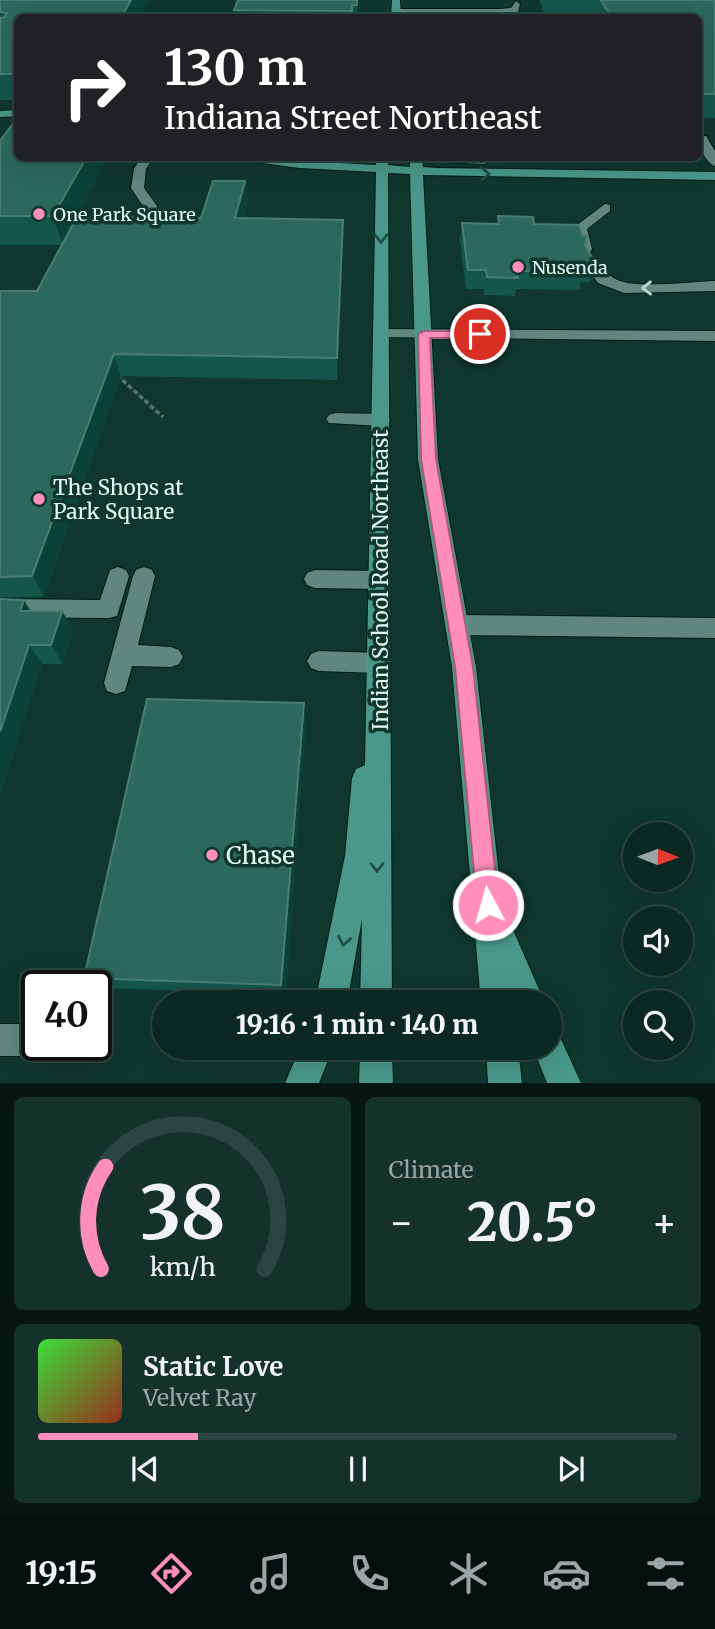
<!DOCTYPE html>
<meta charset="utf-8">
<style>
body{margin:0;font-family:Merriweather,serif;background:#14312a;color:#f1f3f6;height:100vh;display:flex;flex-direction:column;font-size:26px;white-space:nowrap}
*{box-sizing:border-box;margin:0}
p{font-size:23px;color:#9aa6a5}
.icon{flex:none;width:38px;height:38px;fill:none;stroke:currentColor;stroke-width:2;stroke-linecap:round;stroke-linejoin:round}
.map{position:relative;height:1083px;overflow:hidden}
.drawer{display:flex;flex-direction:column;gap:14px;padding:14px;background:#061713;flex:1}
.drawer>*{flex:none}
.banner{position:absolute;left:14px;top:14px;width:688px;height:147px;border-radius:10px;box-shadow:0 7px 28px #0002,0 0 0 2px #2b4540;background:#202124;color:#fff;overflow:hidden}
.needle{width:46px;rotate:91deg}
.tools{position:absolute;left:623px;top:822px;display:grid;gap:14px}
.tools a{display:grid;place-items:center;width:70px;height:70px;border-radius:50%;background:#0b2922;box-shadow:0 7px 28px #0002,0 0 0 2px #2b4540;font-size:35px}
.speed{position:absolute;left:21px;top:970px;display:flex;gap:14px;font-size:35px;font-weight:700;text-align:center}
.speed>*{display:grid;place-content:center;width:91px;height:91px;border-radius:50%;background:#0b2922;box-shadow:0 7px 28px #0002,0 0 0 2px #2b4540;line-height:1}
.speed .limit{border:4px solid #111;border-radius:10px;background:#fff;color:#111}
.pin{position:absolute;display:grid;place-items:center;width:60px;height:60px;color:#fff;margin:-30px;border:4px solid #fff;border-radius:50%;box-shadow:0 2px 7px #0007}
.me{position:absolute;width:77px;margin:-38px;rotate:354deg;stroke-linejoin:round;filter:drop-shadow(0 0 5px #0008)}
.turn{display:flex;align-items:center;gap:24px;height:147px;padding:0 35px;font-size:32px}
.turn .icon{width:91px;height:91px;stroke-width:2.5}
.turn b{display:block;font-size:49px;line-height:60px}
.big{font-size:52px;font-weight:800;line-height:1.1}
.drawer .card{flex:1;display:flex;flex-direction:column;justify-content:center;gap:10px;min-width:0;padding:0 24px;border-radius:10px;background:#14312a}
.drawer .dial{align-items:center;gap:0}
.dial svg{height:182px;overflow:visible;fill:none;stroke:#2b4540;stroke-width:7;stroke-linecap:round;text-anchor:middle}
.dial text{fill:#f1f3f6;stroke:none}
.song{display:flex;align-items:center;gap:21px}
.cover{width:84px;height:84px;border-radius:10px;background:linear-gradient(135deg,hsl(120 70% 55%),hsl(10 70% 35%))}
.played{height:7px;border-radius:4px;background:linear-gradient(90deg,#ff8eba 25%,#2b4540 25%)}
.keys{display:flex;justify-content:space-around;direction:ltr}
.heat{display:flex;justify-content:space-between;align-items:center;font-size:38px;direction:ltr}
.drawer .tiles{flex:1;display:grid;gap:14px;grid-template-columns:1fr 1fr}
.card:last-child{grid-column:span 2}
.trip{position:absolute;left:152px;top:990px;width:410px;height:70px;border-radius:35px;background:#0b2922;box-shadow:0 7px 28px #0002,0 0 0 2px #2b4540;font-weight:800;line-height:70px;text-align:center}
.menu{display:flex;height:112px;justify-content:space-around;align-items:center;background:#04100e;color:#9aa6a5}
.menu .icon{width:49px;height:49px}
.menu .current{color:#ff8eba}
.menu b{font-size:32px;color:#f1f3f6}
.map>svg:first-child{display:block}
</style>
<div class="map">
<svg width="715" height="1083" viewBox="0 0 715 1083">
<rect width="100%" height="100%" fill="#0f372e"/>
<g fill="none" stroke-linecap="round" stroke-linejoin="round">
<defs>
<path id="lane" d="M516 1 520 4 518 12 500 15H396L392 12 396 9H500L511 8Z
M698 136H706L715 151V166C706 163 698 146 698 136Z
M141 158H153L146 169 144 188 157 206 163 227 154 241 149 242 142 238 149 227 143 206 131 188 134 169Z
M605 204 610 205V211L587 229 592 249 590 252H580L573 228Z
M590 258C602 261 604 275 620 281 639 288 692 282 715 281V291L624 293 598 283 583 262Z
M335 413 381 414 387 416 390 420 387 424 381 426 329 423 326 419 329 415Z
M118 567 126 570 129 576 117 616 109 618 0 617V599L100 600 110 570Z
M144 567 152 570 155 576 138 645 171 647 179 650 183 657 179 664 171 667 132 666 125 691 116 694 107 691 104 683 133 576 136 570Z
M315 570 380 571 388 574 391 580 388 586 380 589 315 588 307 585 304 579 307 573Z
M457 615 715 618V638L457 635 449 632 446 625 449 618Z
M319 651 379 653 387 656 391 663 387 670 379 673 319 671 311 668 307 661 311 654Z
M0 1024H23L34 1029 37 1045 34 1051 23 1056H0Z"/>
<path id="street" d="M381 329 715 331V341L375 337 373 334Z"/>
<path id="secondary" d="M392 0H400L401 18H391Z
M18 110V116L0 117V111Z
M249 158 376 165V158H388V165L410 167V158H422L423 167 437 168 715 172V180L423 175 438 459 476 667 503 912 506 914 545 1003H481L452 667 418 459 410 174 388 173 392 1003H360L362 919 347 1003H315L345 856 352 778 356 769 365 765 376 172 299 168 255 162Z
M436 158H489L491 160 485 164 442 162Z
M550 1032 560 1037 581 1083H547L533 1048H550Z
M300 1048H333L319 1083H285Z
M360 1048H392L393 1083H359Z
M486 1048H518L522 1083H488Z"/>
</defs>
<use href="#lane" stroke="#011d17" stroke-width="2"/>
<use href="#street" stroke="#011d17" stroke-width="2"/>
<use href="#secondary" stroke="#011d17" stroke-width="2"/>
<path stroke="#52756c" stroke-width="3.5" stroke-dasharray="5 2.5" stroke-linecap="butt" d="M117 375 163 417"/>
<use href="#lane" fill="#60877d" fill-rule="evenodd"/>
<use href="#street" fill="#60877d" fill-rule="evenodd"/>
<use href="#secondary" fill="#499889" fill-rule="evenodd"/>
</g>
<path fill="#15564a" d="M0 0H149L139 18H18V100H0Z
M357 0V18H235L234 10Z
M539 0H715V118H698V18H594L591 12H544Z
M0 141 73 226 145 223 201 218 245 181 248 202 243 219 343 220V241L337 380 121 376 44 597H0V291H37L62 245H0Z
M498 216 534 224 585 245 595 263 590 282H581L579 290 516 289 515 296 484 295V289H466L460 241 462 223 497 224Z
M30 611H62L73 631 63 664H42L0 795Z
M306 723 286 994 100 988 84 978Z"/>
<path fill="#0a4237" d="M131 0H149L139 18H121Z
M86 158H108L63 245 53 216Z
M245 181 248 202 238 240 235 218Z
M343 220V241L337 380V358Z
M114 354 121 376 44 597 32 576Z
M24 600 36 620 20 611Z
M62 611 73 631 63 664 51 645Z
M29 645 42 664 0 795V732Z
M304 703 306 723 286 994 281 985Z"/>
<path fill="#2c685c" stroke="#487e73" stroke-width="2" d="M0 0H131L121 18H18V74H0V18L5 17 7 13 0 12Z
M238 0H357V5H352V11L234 10Z
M601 0H715V94H698V18H612Z
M18 117V158H86L53 216H0V141Z
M213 181H245L235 218 343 220 337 358 114 354 32 576 0 577V291H37L77 217H134L145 223 154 217 201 218Z
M498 216 533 217 534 224 579 225 582 235 587 236 585 245 595 263H581L584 272 517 271 518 278 487 277 486 270H468L462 223 499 224Z
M0 599 24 600 20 611H62L51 645H29L0 732Z
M147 699 304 703 281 985 84 978Z"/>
<defs><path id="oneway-chevron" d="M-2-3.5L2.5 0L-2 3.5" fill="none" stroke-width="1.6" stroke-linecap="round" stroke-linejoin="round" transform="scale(1.75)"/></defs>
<g stroke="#1e4f45">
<use href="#oneway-chevron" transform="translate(485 174) rotate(1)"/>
<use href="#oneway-chevron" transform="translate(381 238) rotate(90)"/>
<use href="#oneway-chevron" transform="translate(377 867) rotate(90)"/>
<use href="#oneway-chevron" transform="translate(344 941) rotate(100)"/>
</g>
<use stroke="#bcd7cf" href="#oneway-chevron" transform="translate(647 288) rotate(179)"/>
<path fill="#ff8eba" stroke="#a65c79" stroke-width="2" d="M424 331H480L486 334 480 338H430L436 459 473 667 499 905 496 913 488 916 480 913 477 905 455 667 421 459 418 334Z"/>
<g fill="#ff8eba" stroke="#0f372e" stroke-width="2.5">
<circle cx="39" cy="214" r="7"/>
<circle cx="518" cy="267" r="7"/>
<circle cx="39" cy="499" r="7"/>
<circle cx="212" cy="855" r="7"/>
</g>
<g text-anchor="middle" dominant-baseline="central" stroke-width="7" stroke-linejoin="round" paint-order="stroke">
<g font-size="18" fill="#e3f9f2" stroke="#0f372e" text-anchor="start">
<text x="53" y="214">One Park Square</text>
<text x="532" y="267">Nusenda</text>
</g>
<g font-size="21" fill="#e3f9f2" stroke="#0f372e" text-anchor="start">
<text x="53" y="487">The Shops at<tspan x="53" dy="24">Park Square</tspan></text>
</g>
<g font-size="21" fill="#e3f9f2" stroke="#0f372e">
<text transform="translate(380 580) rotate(-90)">Indian School Road Northeast</text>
</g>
<g font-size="24" fill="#e3f9f2" stroke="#0f372e" text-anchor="start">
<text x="226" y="855">Chase</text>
</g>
</g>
</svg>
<div class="tools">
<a><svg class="needle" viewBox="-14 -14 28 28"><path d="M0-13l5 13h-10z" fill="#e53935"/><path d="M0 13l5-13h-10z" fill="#9aa6a5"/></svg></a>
<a><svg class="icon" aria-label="sound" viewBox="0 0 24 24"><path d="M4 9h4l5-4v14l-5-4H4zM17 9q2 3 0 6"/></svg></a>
<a><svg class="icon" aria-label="search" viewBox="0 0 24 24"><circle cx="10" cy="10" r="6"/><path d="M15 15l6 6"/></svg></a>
</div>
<div class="speed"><div class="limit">40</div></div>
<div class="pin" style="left:480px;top:334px;background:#d93025"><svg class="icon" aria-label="arrive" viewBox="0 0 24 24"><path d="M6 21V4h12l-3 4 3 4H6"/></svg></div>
<svg class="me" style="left:488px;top:905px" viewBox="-20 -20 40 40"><circle r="17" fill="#ff8eba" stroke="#fff" stroke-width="3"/><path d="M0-11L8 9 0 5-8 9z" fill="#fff"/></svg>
<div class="trip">19:16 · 1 min · 140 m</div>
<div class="banner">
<div class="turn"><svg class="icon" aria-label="right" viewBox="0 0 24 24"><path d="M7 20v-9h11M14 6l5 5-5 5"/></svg><div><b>130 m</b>Indiana Street Northeast</div></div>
</div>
</div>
<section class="drawer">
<div class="tiles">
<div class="card dial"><svg viewBox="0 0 100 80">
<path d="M14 69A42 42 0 1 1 86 69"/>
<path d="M14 69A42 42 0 0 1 16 24" stroke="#ff8eba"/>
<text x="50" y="56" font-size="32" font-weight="700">38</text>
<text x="50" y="72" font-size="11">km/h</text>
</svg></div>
<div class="card"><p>Climate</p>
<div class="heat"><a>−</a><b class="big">20.5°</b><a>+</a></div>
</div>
<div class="card">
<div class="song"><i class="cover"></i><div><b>Static Love</b><p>Velvet Ray</p></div></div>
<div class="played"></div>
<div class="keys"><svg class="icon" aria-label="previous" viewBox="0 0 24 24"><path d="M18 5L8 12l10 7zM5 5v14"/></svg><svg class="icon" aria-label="pause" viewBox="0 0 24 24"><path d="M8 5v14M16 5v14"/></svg><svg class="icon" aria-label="next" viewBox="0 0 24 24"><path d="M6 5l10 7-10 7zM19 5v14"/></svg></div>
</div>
</div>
</section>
<nav class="menu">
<b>19:15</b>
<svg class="icon current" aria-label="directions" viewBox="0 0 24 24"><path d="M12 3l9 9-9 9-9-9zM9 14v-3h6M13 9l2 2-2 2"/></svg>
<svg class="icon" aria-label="music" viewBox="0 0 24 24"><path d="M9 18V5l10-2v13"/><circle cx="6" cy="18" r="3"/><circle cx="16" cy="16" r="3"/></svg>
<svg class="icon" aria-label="phone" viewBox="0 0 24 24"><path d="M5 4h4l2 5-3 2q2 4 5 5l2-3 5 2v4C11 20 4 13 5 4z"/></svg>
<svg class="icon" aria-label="climate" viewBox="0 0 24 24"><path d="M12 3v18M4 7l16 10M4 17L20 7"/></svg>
<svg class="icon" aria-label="car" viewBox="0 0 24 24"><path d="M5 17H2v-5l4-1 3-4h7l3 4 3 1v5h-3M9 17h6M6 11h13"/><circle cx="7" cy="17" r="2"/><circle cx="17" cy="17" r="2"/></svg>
<svg class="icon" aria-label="filters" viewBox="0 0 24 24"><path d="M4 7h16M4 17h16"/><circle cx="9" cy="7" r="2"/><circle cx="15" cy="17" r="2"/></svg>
</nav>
